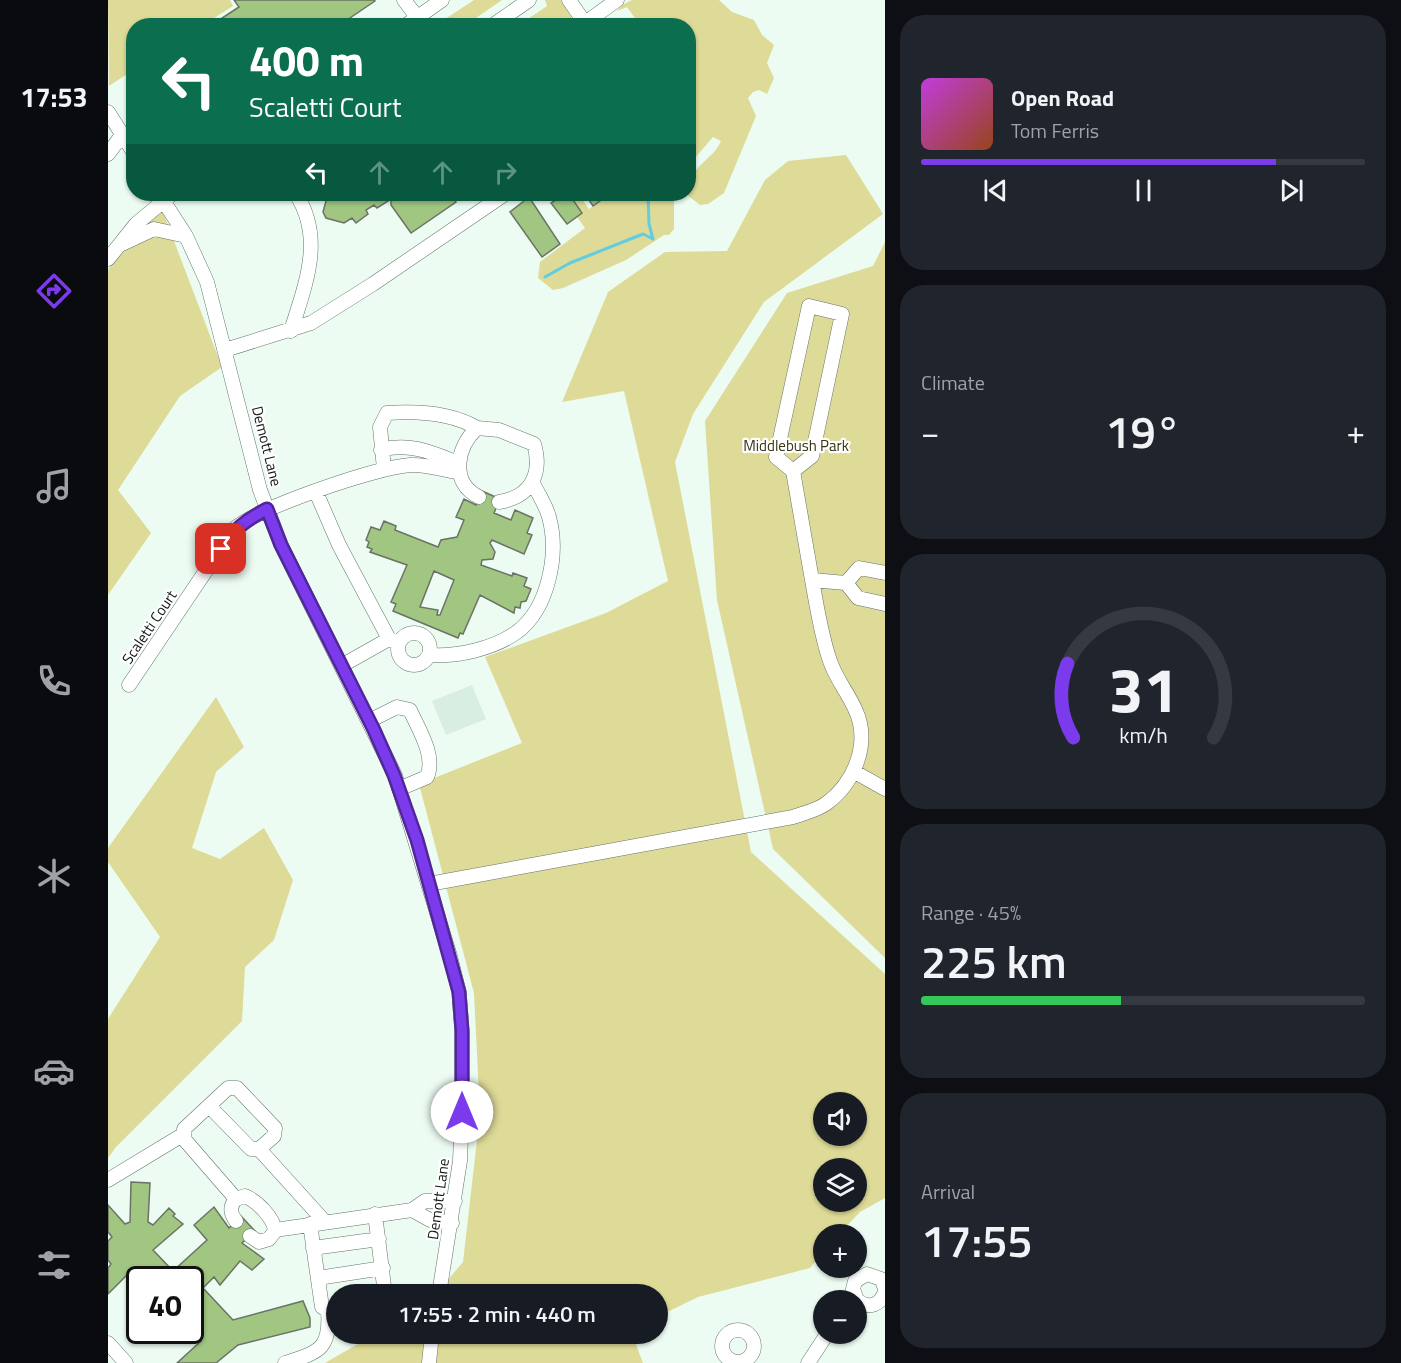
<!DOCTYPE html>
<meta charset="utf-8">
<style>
body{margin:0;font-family:"Titillium Web",sans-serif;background:#20242c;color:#f1f3f6;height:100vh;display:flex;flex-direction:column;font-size:22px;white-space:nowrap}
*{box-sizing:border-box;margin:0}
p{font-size:20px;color:#9ea1a6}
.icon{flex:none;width:33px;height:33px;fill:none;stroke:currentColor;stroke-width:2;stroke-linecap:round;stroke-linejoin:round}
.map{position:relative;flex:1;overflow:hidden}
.panel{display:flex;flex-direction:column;gap:15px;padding:15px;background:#0d0f14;width:516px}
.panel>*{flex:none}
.banner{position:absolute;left:18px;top:18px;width:570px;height:183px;border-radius:24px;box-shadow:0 2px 4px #0004;background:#0b6e4f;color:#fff;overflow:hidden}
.tools{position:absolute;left:705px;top:1092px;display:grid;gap:12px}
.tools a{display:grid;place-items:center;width:54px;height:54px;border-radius:50%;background:#171b24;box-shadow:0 2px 4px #0004;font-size:30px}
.speed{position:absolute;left:18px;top:1266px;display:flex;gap:12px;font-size:30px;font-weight:700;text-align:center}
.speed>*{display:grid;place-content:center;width:78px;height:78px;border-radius:50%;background:#171b24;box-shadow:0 2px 4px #0004;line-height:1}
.speed .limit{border:3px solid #111;border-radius:9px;background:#fff;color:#111}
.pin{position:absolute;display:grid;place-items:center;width:51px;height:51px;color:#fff;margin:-26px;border-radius:12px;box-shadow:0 3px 9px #0006}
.me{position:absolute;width:66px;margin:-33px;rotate:0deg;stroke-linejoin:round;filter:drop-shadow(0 0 4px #0008)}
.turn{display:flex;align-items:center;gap:21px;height:126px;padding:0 24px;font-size:27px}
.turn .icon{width:78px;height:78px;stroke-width:2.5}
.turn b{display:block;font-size:42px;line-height:51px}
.lanes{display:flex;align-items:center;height:57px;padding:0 24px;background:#0003;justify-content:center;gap:30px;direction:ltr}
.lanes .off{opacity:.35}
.big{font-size:45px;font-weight:600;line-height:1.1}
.panel .tile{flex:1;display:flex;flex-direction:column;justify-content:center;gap:9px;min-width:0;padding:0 21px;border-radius:24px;background:#20242c}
.panel .dial{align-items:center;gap:0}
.dial svg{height:156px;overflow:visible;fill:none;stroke:#363941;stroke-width:7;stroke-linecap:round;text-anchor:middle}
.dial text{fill:#f1f3f6;stroke:none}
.song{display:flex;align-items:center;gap:18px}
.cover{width:72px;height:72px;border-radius:9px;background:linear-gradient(135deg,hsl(290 70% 55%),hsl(20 70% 35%))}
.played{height:6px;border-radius:3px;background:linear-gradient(90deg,#7c3aed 80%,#363941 80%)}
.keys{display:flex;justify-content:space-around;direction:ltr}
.heat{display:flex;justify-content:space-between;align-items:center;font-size:33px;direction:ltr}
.charge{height:9px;border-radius:4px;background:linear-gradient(90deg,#34c759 45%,#363941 0)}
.trip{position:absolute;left:218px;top:1284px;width:342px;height:60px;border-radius:30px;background:#171b24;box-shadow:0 2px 4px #0004;font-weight:600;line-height:60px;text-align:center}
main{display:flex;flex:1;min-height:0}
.tab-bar{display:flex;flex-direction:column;width:108px;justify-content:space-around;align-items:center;background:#090b0e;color:#9ea1a6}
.tab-bar .icon{width:42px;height:42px}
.tab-bar .active{color:#7c3aed}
.tab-bar b{font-size:27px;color:#f1f3f6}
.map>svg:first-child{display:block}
</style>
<main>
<nav class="tab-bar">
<b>17:53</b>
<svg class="icon active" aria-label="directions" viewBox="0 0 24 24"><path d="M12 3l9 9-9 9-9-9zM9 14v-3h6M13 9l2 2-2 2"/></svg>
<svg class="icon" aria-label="music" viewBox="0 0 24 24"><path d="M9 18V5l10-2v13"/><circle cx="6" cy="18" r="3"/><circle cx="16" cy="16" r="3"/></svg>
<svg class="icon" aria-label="phone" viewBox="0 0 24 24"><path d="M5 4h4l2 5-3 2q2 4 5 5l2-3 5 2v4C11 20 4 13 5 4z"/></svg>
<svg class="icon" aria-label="climate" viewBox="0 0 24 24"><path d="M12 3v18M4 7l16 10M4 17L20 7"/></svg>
<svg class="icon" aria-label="car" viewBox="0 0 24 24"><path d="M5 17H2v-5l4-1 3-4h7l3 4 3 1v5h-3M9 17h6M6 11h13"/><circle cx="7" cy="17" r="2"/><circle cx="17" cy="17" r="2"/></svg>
<svg class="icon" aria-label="filters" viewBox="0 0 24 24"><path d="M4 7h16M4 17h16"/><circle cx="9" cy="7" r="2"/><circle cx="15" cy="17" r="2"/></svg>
</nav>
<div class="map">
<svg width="777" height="1363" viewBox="0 0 777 1363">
<rect width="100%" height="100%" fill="#ecfcf2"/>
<path fill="#d8eee0" d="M364 685 378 719 338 735 324 701Z"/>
<path fill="#deda97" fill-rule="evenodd" d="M0 0H122L125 6 95 25 26 26 25 70 1 86Z
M366 0H394L365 20 369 25H328Z
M437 0H453L466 22 461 25H411L439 6Z
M524 0H611L624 12 646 20 654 35 666 45 659 63 666 78 659 94 651 90 645 92 640 98 648 116 616 193 600 204 592 205 578 194H580C581 164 605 161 613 141L605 137 581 165 580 26 532 25 519 7 509 11 514 5Z
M738 155 775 214 656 302 585 414 567 462 643 852 777 974V1198L752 1212 731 1234H716L715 1252 702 1268 590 1297 549 1317V1294H328L355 1262 372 1114 366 993 311 784 414 743 377 657 498 613 560 581 516 391 454 402 500 292 557 252 619 251 657 180 680 161ZM716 1102H748V1136H716ZM716 1168H748V1202H716Z
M461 194H470L481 209 503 194H566V229L561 235H556L518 260 455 288 445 290 430 278 432 262 477 228 469 217 474 212Z
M50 199 114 367 72 396 10 490 43 533 0 595V270Z
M777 242V958L665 849 609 600 597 421 679 293 765 266Z
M108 697 136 747 108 772 84 848 112 859 156 828 185 880 166 940 137 967 134 1021 8 1147 0 1158V1019L52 937 0 862V848Z
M267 1334H524L535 1363H217Z"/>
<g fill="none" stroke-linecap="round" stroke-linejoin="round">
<path stroke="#62cce1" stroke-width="3" d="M540 194 541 224 545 239
M437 277 462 263 535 234 545 239"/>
</g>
<path fill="#a0c682" stroke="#6b7266" stroke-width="1.5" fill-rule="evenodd" d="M126 0H266L267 1 230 26H102L131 7Z
M212 194H292L290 195 293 198 299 194H342L348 202 303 233 283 205V199L269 208 266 205 258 210 260 214 248 223 244 218 236 223 218 218 215 212 218 201Z
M457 194H461L474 213 459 224 443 203Z
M477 194H493L496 198 485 206Z
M421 197 452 244 434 257 402 212Z
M374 491 392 499 386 513 403 520 407 510 425 518 419 533 424 535 416 554 384 540 382 543 387 552 385 559 374 560 373 565 404 576 405 573 419 578 416 586 423 589 418 601 413 602 412 608 407 607 406 613 372 595 355 634 352 633 350 638 285 611 288 604 283 602 299 565 262 552 264 549 259 547 261 542 258 540 263 527 272 530 276 521 288 526 287 530 330 547 333 540 349 537 356 520 348 517 356 499 368 505ZM326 571 346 580 332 615H329L330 610 312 607Z
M23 1182 42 1183 40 1222 45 1225 61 1208 67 1214 65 1216 75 1224 45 1250 65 1271 99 1240 86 1225 106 1207 121 1228 133 1216 147 1231 134 1243 156 1259 144 1270 132 1261 112 1285 106 1277 95 1288 125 1320 195 1301 202 1318V1327L130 1345 108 1363H69L93 1341 82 1330V1280H32L31 1286 21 1273 0 1294V1268L3 1264 0 1260V1241L4 1237 0 1232V1205L17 1224 22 1222Z"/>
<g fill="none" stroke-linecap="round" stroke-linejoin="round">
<defs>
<path id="minor" d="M296 0 309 17
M461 0 479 26
M297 26 334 0
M384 26 421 0
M473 26 509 0
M0 112 26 153
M0 154 14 135
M51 194 78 236 99 282 152 490 173 545 287 775 342 956 351 992 354 1031V1112L352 1161 331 1294
M14 244 46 229 78 236
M0 259 28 224 64 194
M183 331C197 285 217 239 188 194
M117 350 203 323 265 284 397 194
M273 450C301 442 325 453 350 463
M276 469 272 427 279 413C308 411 344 413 369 428
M685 471 668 457 701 306 734 314 704 456 685 471 704 580
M208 492 231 545 281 639 290 643
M371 497C341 482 349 447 369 428L391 430 426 444C435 475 422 497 391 502
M738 583 751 568 777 573
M290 649a16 16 0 1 1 32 0a16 16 0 1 1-32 0Z
M321 655C349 657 385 649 409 632 441 608 451 553 441 517 438 505 430 494 425 483
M233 666 281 639
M21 685 126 529C152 507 266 468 302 465 318 464 336 470 352 473
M261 721 289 707 302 710C311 730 328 756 319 777L291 789
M745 771 777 789
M321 884 685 817C696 813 710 810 719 803 747 782 763 742 747 709 740 693 728 679 722 661 713 635 709 607 704 580L738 583 750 598 777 604
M101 1106 143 1149H151
M0 1180 76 1134
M128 1199 76 1139V1129L120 1088H129L167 1128 166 1136 151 1149 217 1222
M304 1210 322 1220 344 1223
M267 1214 277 1294
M128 1221C122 1213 121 1207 128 1199L137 1196C149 1201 166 1218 167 1231L161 1239 151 1242 142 1236
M202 1224 214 1307 220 1311 228 1310
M167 1230 304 1210 317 1201H347
M205 1248 271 1239
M210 1278 275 1268
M777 1288 773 1279 759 1274 747 1281 745 1289 749 1300C761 1310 772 1305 777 1292
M614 1346a16 16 0 1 1 32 0a16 16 0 1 1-32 0Z
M0 1343 18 1363
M177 1363C210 1352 223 1350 220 1311
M321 1363 324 1334
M700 1363 719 1334"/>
</defs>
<use href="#minor" stroke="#65736b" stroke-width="15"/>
<use href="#minor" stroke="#fff" stroke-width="14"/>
</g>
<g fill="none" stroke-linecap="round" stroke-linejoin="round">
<defs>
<path id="route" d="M113 549C126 529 138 520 159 509L173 545 266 730 286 775 309 840 351 992 354 1031V1112"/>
</defs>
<use href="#route" stroke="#51269a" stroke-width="15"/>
<use href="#route" stroke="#7c3aed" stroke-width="10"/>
</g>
<g text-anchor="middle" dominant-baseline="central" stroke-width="4.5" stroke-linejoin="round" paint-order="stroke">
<g font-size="15" fill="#363411" stroke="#fff">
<text x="688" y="445">Middlebush Park</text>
</g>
<g font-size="15" fill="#111714" stroke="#fff">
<text transform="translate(159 446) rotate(76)">Demott Lane</text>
<text transform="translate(41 627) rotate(-56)">Scaletti Court</text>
<text transform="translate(330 1199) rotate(-82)">Demott Lane</text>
</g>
</g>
</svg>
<div class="tools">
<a><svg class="icon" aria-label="sound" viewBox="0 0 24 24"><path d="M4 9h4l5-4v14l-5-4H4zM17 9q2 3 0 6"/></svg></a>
<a><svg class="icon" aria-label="layers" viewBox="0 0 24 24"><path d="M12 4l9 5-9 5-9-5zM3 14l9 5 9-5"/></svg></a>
<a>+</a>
<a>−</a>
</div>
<div class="speed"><div class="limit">40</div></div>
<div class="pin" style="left:113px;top:549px;background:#d93025"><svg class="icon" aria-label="arrive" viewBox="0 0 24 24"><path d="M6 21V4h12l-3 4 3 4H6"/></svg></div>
<svg class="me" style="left:354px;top:1112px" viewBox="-20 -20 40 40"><circle r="19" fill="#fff"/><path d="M0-13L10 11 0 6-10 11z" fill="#7c3aed"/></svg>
<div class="trip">17:55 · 2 min · 440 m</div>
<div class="banner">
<div class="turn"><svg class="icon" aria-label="left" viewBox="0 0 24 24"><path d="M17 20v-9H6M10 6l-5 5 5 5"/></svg><div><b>400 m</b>Scaletti Court</div></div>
<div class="lanes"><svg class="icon" aria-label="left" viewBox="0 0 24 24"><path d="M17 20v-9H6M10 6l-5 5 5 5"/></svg><svg class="icon off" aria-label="ahead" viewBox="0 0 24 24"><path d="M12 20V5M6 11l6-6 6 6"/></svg><svg class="icon off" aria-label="ahead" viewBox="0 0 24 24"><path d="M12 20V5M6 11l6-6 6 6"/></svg><svg class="icon off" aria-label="right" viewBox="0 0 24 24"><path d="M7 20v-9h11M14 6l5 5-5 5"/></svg></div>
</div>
</div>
<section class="panel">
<div class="tile">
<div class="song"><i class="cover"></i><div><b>Open Road</b><p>Tom Ferris</p></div></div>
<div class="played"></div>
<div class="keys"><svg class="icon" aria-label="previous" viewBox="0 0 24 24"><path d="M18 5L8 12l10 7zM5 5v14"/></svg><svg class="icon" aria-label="pause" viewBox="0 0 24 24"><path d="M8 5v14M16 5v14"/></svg><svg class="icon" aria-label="next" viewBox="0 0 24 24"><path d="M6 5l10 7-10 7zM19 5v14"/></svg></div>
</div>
<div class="tile"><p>Climate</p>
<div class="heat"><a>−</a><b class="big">19°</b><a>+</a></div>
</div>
<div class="tile dial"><svg viewBox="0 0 100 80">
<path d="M14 69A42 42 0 1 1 86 69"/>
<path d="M14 69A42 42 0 0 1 11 31" stroke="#7c3aed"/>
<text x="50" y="56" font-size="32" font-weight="700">31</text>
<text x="50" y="72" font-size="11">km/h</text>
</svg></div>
<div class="tile"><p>Range · 45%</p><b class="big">225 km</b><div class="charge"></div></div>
<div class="tile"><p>Arrival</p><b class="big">17:55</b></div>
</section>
</main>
